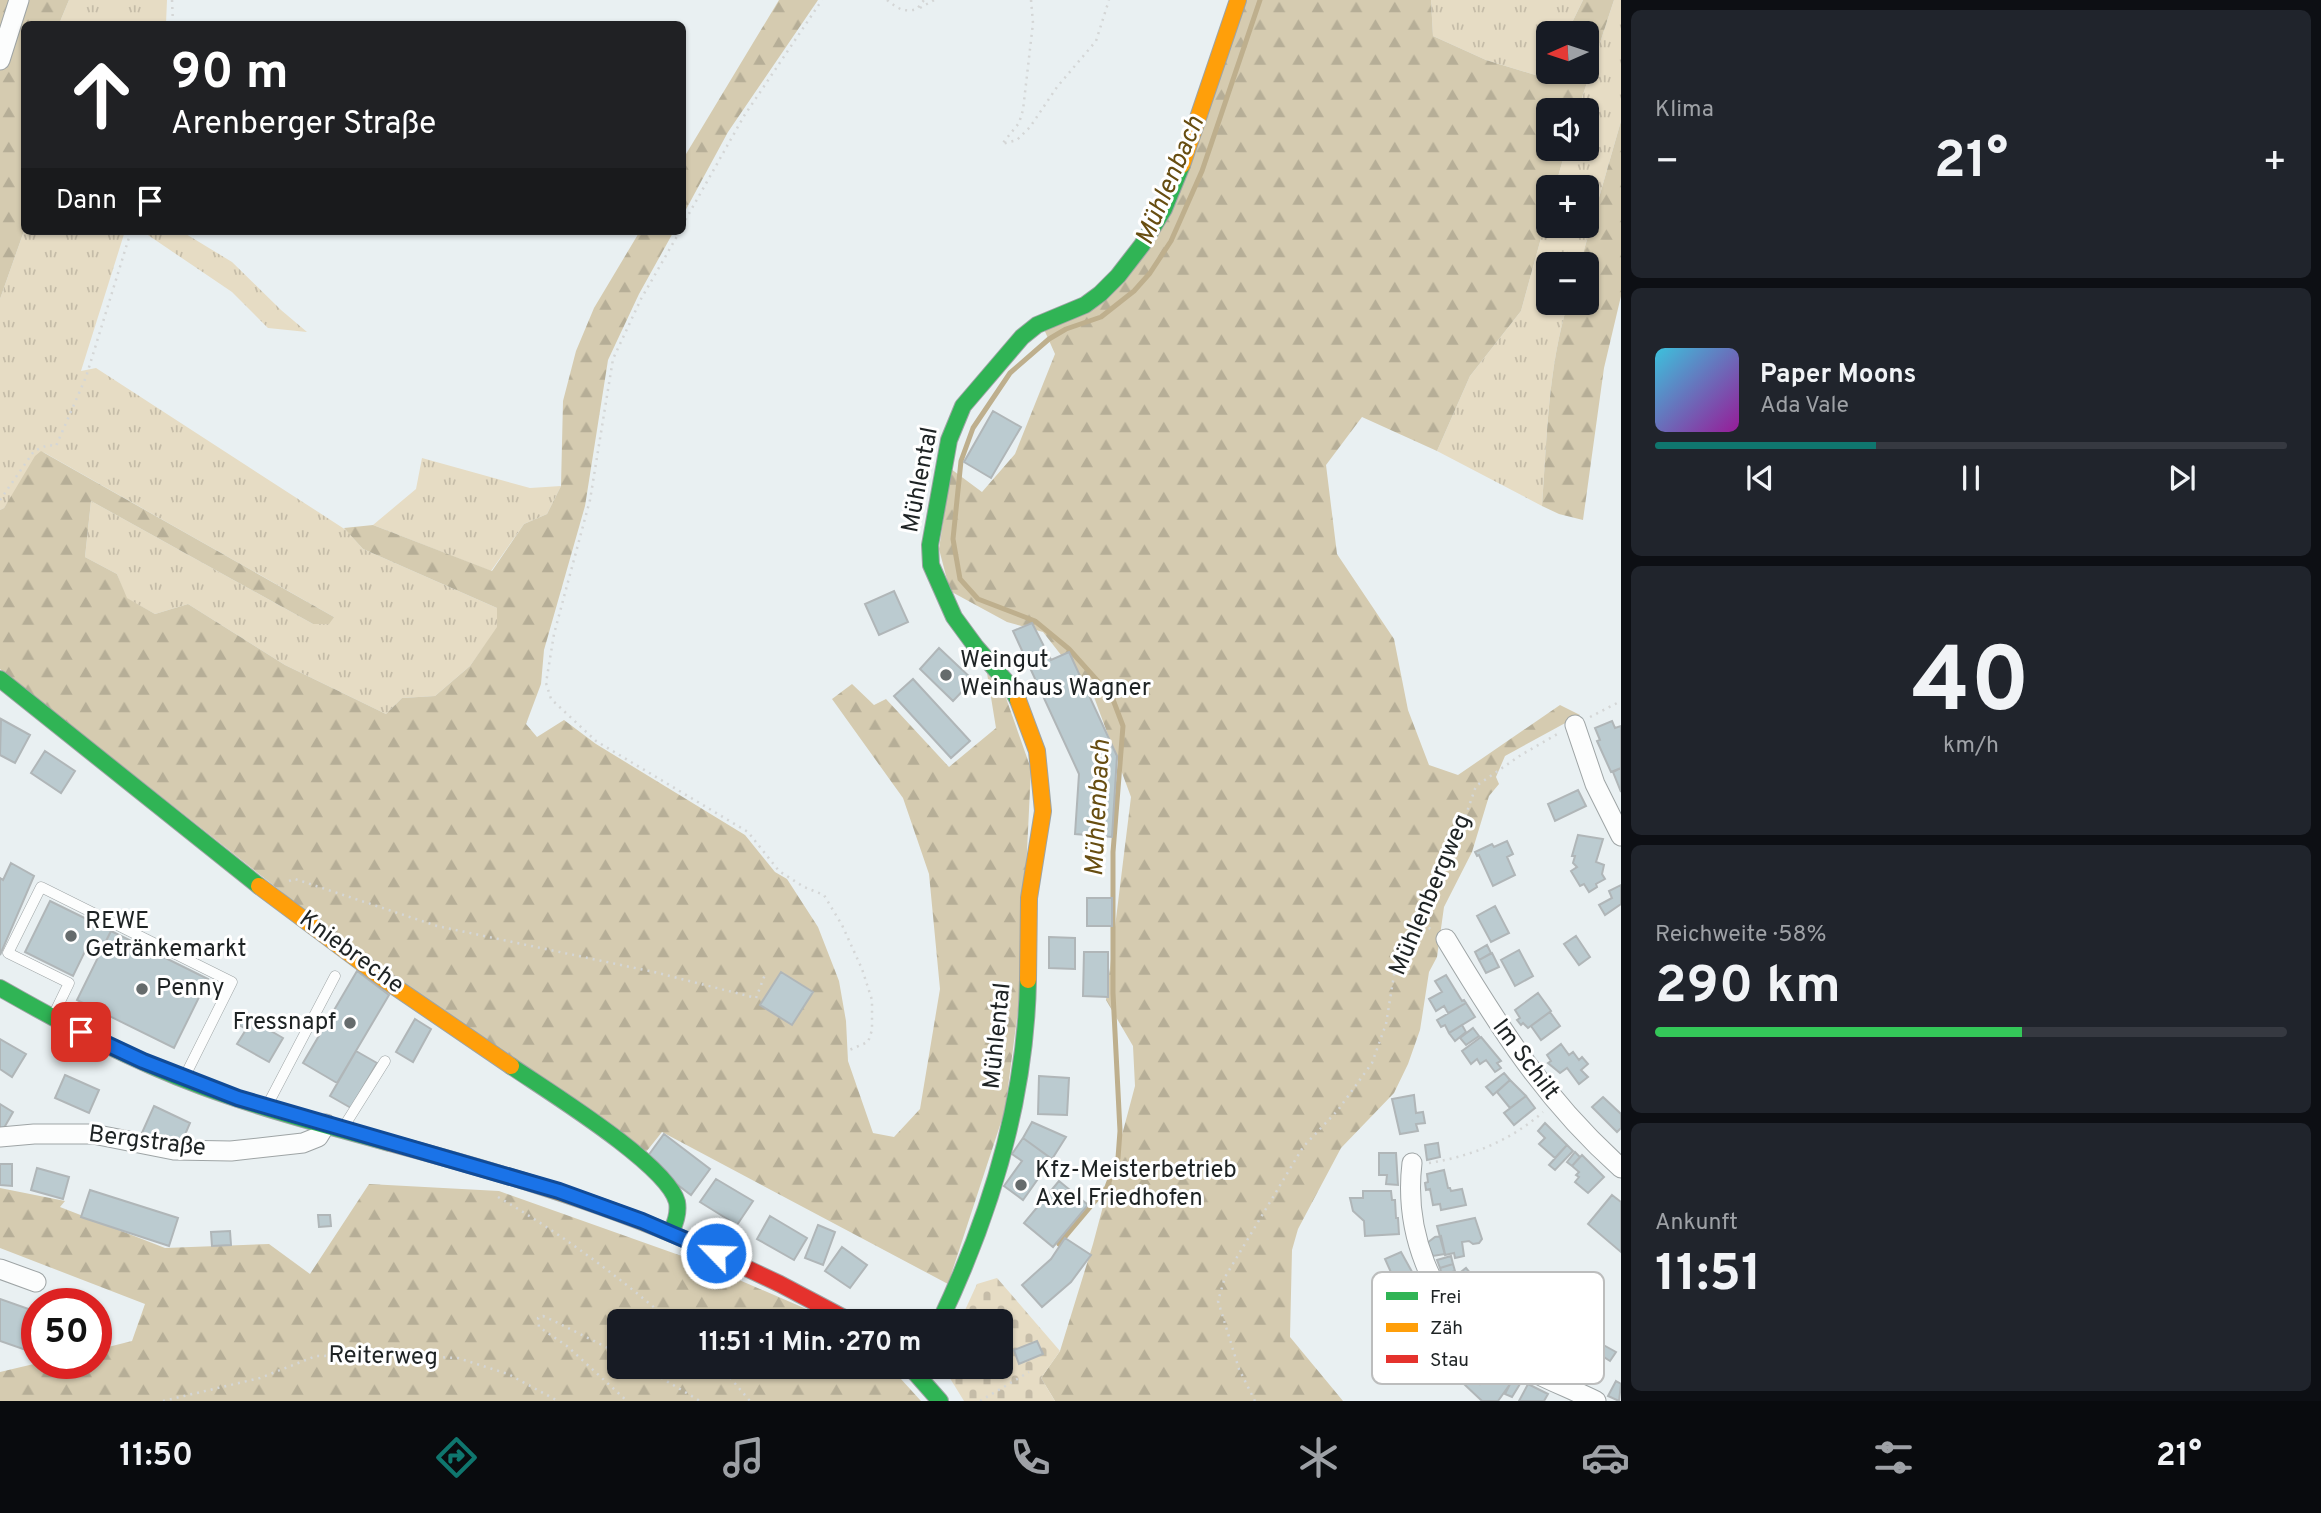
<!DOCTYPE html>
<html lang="de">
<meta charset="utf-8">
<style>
body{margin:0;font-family:Overpass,sans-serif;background:#20242c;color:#f1f3f6;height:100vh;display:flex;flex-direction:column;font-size:26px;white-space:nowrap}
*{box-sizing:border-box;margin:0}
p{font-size:23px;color:#9ea1a6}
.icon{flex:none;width:38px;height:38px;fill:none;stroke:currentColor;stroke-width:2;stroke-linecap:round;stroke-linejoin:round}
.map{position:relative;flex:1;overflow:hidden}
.details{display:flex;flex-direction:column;gap:10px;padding:10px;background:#0d0f14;width:700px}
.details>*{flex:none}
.top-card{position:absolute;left:21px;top:21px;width:665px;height:214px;border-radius:10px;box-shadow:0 2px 5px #0004;background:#202124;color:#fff;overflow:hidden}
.needle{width:46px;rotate:267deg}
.controls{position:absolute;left:1536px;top:21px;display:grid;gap:14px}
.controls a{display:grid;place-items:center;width:63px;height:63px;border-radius:10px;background:#171b24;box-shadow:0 2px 5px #0004;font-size:35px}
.speed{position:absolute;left:21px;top:1288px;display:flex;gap:14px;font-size:35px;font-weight:700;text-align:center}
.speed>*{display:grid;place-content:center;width:91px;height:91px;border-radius:50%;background:#171b24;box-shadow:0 2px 5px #0004;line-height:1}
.speed .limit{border:10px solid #d22;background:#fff;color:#111}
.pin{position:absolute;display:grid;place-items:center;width:60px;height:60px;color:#fff;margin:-30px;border-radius:14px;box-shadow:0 4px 10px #0006}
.me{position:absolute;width:77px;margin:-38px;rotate:294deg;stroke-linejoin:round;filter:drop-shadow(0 0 5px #0008)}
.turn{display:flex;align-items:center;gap:24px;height:147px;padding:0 35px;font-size:32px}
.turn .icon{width:91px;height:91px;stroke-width:2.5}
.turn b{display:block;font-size:49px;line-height:60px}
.then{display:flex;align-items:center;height:66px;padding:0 35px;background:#0003;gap:14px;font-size:26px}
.big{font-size:52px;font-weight:700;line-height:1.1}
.details .card{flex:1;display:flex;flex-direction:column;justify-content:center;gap:10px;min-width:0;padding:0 24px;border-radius:10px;background:#20242c}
.details .dial{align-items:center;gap:0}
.dial b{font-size:91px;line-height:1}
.song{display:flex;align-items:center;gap:21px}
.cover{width:84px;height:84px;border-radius:10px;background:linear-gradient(135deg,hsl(190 70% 55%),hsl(300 70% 35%))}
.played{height:7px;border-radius:4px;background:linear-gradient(90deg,#0f766e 35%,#363941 35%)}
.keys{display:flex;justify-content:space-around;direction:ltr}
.heat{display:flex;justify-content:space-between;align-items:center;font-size:38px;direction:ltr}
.charge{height:10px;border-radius:5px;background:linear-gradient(90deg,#34c759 58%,#363941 0)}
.trip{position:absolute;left:607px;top:1309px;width:406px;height:70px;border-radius:10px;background:#171b24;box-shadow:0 2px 5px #0004;font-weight:700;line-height:70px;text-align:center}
.dock{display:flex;height:112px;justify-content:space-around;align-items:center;background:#090b0e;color:#9ea1a6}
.dock .icon{width:49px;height:49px}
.dock .current{color:#0f766e}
.dock b{font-size:32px;color:#f1f3f6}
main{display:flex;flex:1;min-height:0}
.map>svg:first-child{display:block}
</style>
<main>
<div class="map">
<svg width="1621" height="1401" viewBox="0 0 1621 1401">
<defs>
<pattern id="grass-tufts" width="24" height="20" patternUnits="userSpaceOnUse" patternTransform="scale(1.75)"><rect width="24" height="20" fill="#e6dcc4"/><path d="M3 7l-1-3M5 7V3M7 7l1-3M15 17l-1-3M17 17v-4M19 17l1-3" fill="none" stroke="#c5bca8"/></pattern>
<pattern id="forest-firs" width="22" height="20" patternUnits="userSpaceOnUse" patternTransform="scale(1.75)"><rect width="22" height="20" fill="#d5cbb0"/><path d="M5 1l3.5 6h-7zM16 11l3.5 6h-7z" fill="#b6ae97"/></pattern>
<pattern id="cemetery-stones" width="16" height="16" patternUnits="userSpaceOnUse" patternTransform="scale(1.75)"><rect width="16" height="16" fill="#e6dcc4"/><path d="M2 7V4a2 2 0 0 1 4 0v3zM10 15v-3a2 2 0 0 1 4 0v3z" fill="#c5bca8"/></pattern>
</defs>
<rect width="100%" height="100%" fill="#e9f0f2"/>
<path fill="url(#grass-tufts)" d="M69 0H167L166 24H59Z
M1431 0H1583L1567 33H1549V71L1545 78 1486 60 1433 36Z
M1614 0H1621V121L1580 264H1549V303H1568C1548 367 1547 438 1542 506L1437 451 1470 376 1521 311 1549 209V226H1587V187H1555L1566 149H1587V110H1578Z
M24 231H125L81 371 96 368 346 530 363 549 497 608 498 627 470 666 435 696 402 698 386 714 285 665 188 604 155 614 126 598 117 574 85 557 91 501 313 624 334 617 45 453 41 452 4 508 0 510V299Z
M142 231H181L232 262 281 310 307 332 268 328 232 292Z
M422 458 530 488 561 486 547 514 524 524 491 571 373 525 416 489Z"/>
<path fill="url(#forest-firs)" d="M0 0H69L59 24H24V231L0 299Z
M779 0H818L728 132 683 215V159Z
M1244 0H1431L1433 36 1486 60 1545 78 1549 71 1587 72V33H1567L1583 0H1614L1578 110H1549V149H1566L1555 187H1549V209L1521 311 1470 376 1437 451 1362 417 1326 465 1337 554 1394 639 1408 710 1429 765 1458 775 1560 705 1580 715 1505 756 1496 777 1499 784 1489 796 1472 852 1444 907 1437 957 1429 972 1420 1030 1408 1064 1394 1093 1341 1148 1298 1229 1292 1250 1290 1337 1343 1401H1055L1041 1378 1060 1351 1093 1244 1135 1086 1133 1046 1106 1000 1131 797 1094 697 1043 632 1007 622 950 591 939 549 951 469 982 492 1015 454 1055 354 1043 327 1115 289Z
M1621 121V296L1604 368 1583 520 1559 514 1542 506C1547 438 1548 367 1568 303H1587V264H1580Z
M640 231H674L639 294 608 360 585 506 544 650 541 684 526 724 537 737 564 720 596 744 745 835 775 872 787 879 818 927 839 981 846 1021 848 1061 873 1133 894 1137 920 1109 940 989 929 874 903 798 832 699 852 684 874 705 886 699 949 767 996 728 987 673 1006 698 1031 769 1020 995 1005 1110 948 1284 662 1132 642 1157 364 957 0 669V510L4 508 35 456 41 451 334 617 329 624H313L91 501 85 557 117 574 127 598 155 614 188 604 285 665 386 714 402 698 435 696 470 666 497 627V608L363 549 344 528 373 525 492 571 524 524 547 514 561 486 563 401 576 351 594 308Z
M369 1184 499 1191 693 1260 834 1321H620V1367H890L921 1401H0V1372L38 1363H96V1350L132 1341 145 1304 0 1248V1188L65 1201 60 1207 165 1248 269 1244 310 1274Z"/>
<path fill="url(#cemetery-stones)" d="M997 1278 1060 1351 1041 1378 1055 1401H964L943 1367H1001V1321H960L977 1284Z"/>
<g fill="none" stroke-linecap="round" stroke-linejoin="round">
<path stroke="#beaf8d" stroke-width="5" d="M1059 1244 1107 1187 1118 1158 1120 1131 1113 993V852L1123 726 1112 697 1069 649 1035 621 978 599 960 579 953 539 961 461 973 428 1010 373 1049 339 1066 329 1101 317 1134 291 1150 273 1171 241 1202 171 1260 0"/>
</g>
<path fill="#bbcbd0" stroke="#b0b6b8" stroke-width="2" d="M993 411 1021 427 991 478 964 462Z
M894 591 908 622 879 635 865 604Z
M1032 623 1051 660 1069 652 1117 756 1112 837 1075 834 1079 774 1013 631Z
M939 648 973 680 953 701 920 669Z
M913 679 970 741 951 758 894 696Z
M1 719 30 735 15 763 0 755Z
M1612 721 1615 728 1621 726V768L1611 772 1597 741 1600 740 1595 728Z
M45 751 75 771 61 793 31 773Z
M1621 768V792L1613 772Z
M1578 790 1586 806 1555 821 1548 804Z
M1578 835 1603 839 1596 862 1604 865 1602 874 1605 879 1596 884 1597 887 1589 892 1584 884 1580 886 1571 871 1577 867 1573 863 1575 856H1572Z
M1507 841 1513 854 1507 857 1515 875 1493 886 1479 855 1477 856 1475 852 1492 844 1494 847Z
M11 863 34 876 0 955V878L3 880Z
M1621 885V904L1605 915 1599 905 1612 898 1609 891Z
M1087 898H1112V926H1087Z
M50 901 111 931 103 947 90 941 73 976 25 952Z
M1495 906 1509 933 1491 942 1477 916Z
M111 931 208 979 174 1048 77 1000Z
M1576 936 1590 957 1579 965 1564 944Z
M1049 937 1075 938V969L1049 968Z
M1487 945 1491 953 1479 960 1475 952Z
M1519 950 1533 976 1515 986 1501 960Z
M1084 952H1108V997L1083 996Z
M1492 953 1499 967 1486 973 1479 960Z
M357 971 389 995 337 1083 303 1063Z
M781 972 813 992 792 1025 760 1005Z
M1446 975 1462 1001 1464 1000 1466 1003 1448 1013 1444 1006 1436 1011 1429 999 1442 992 1435 981Z
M1538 993 1551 1011 1528 1028 1523 1023 1521 1025 1517 1020 1520 1018 1515 1010Z
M1466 1003 1475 1017 1449 1033 1445 1025 1441 1027 1437 1020Z
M1550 1012 1560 1026 1541 1040 1531 1026Z
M246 1014 253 1018 246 1029 239 1025Z
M415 1019 431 1029 413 1062 396 1052Z
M252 1020 283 1038 269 1062 237 1044Z
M1462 1025 1466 1032 1455 1041 1449 1033Z
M1473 1028 1479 1036 1466 1045 1460 1038Z
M1481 1037 1501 1061 1497 1063 1501 1068 1495 1072 1486 1060 1480 1064 1477 1059 1471 1064 1462 1051Z
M0 1039 26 1054 12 1077 0 1069Z
M1561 1044 1569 1055 1573 1052 1579 1060 1582 1057 1588 1064 1581 1070 1588 1077 1579 1084 1567 1068 1560 1073 1548 1063 1551 1061 1547 1055Z
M356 1051 377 1063 351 1108 330 1096Z
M1504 1073 1510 1080 1493 1095 1486 1087Z
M65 1075 99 1090 89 1113 55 1098Z
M1039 1076 1069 1078 1067 1115 1038 1114Z
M1510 1080 1526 1096 1510 1108 1497 1092Z
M1414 1095 1416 1113 1423 1112 1425 1123 1416 1124 1418 1131 1400 1134 1392 1099Z
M1526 1096 1535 1108 1514 1125 1504 1113Z
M1603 1097 1621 1114V1128L1617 1132 1592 1107Z
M0 1104 13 1112 0 1135Z
M154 1106 190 1123 181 1144 167 1138 164 1145 141 1135Z
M1032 1122 1066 1137 1052 1159 1023 1138Z
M1545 1123 1567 1145 1555 1158 1539 1144 1545 1138 1538 1131Z
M664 1134 710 1169 691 1195 645 1160Z
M1023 1138 1052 1159 1023 1200 1004 1186 1022 1161 1012 1154Z
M1438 1143 1440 1157 1427 1160 1425 1145Z
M1567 1145 1573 1151 1555 1170 1549 1165Z
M1575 1152 1580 1157 1572 1166 1567 1162Z
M1379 1153H1396L1398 1185 1386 1184 1387 1175H1379Z
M1582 1155 1604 1177 1588 1193 1575 1182 1579 1177 1576 1175 1579 1172 1572 1166Z
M0 1164H12V1186L0 1185Z
M37 1168 69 1177 63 1199 31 1190Z
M1444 1170 1448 1188H1450L1451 1191 1462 1189 1466 1205 1441 1210 1440 1204 1433 1205 1430 1189 1426 1190 1425 1183 1428 1182 1427 1174Z
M716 1179 753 1201 737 1225 700 1202Z
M1059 1181 1088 1205 1053 1247 1024 1223Z
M90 1190 178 1218 169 1246 81 1217Z
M1363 1191H1391L1392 1200H1395L1396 1218H1398L1399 1234 1365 1236 1364 1221 1353 1211 1350 1198H1363Z
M1612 1195 1621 1202V1252L1588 1224Z
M318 1215H330L331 1226 319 1227Z
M770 1216 807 1238 794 1260 757 1239Z
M1475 1218 1482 1239 1479 1243 1473 1244 1469 1241 1462 1242 1464 1256 1455 1258 1454 1253 1445 1255 1437 1226Z
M818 1225 835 1232 823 1265 805 1258Z
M230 1231 231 1245 212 1246 211 1232Z
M1441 1236 1445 1254 1433 1256 1427 1243 1435 1237Z
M1065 1238 1091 1255 1071 1282 1042 1307 1022 1285 1051 1259Z
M842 1247 867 1265 850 1288 825 1271Z
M1401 1252 1416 1279 1398 1288 1385 1259Z
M1451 1256 1453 1264 1440 1268 1437 1260Z
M1453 1264 1455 1271 1442 1275 1440 1268Z
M1466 1268 1485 1291 1477 1298 1472 1292 1465 1297 1449 1281Z
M65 1296 90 1304H62Z
M0 1299 37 1312V1319L26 1350 0 1341Z
M96 1306 103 1308 96 1331Z
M1589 1337 1616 1352 1610 1361 1602 1356 1598 1364 1579 1352Z
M1037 1341 1043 1354 1019 1364 1014 1350Z
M1472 1348 1492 1371 1480 1384 1473 1377 1468 1382 1459 1374 1471 1362 1464 1356Z
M1496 1366 1513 1380 1498 1401H1482L1465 1385 1473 1377 1480 1384Z
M1512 1380 1520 1384 1512 1397 1505 1394Z
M1616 1381 1621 1384 1619 1401 1608 1396Z
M1528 1384 1548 1394 1544 1401H1519Z"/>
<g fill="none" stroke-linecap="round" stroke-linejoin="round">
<defs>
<path id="lane" d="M53 1016 69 983 8 953 41 887 232 982 184 1078
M268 1104 335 976
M343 1128 385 1061"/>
<path id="street" d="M0 60 19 0
M1575 725 1595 784 1621 836
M1446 939C1499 1027 1544 1099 1621 1168
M0 1137 34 1134H93L174 1150 231 1151 303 1143 318 1137 326 1124
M1412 1163C1404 1231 1430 1302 1486 1344 1517 1368 1561 1384 1596 1401
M0 1269 36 1282"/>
<path id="fast" d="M0 679 259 886
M1018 700 1010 686 976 647 954 617 931 565 930 545 949 440 963 406 1022 337 1037 325 1085 305 1100 294 1118 276 1142 245 1164 209 1182 165
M0 988C65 1025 131 1060 201 1086 263 1109 327 1126 390 1143
M511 1066C546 1090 667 1164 677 1202 679 1213 675 1223 671 1233
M940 1321C991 1214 1026 1098 1028 980
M910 1367 940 1401"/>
<path id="slow" d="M1182 165 1238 0
M1018 700 1037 751 1043 811 1029 898 1028 980
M259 886 385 980 511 1066
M390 1143C492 1170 594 1200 691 1242"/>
<path id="jam" d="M691 1242 780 1284 850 1321"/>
</defs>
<use href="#lane" stroke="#9ea4a5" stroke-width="11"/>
<use href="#street" stroke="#9ea4a5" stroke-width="21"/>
<use href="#fast" stroke="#9ea4a5" stroke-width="18"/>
<use href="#slow" stroke="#9ea4a5" stroke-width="18"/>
<use href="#jam" stroke="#9ea4a5" stroke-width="18"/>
<path stroke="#d4d6d6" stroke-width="2.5" stroke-dasharray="2 5" stroke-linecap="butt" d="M172 0 173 24
M887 0C897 8 904 13 917 9L924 0
M1031 0 1033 23 1023 110 1019 123 1002 144 1017 140 1030 127 1057 87 1096 41 1109 0
M920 8 934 0
M682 226 744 116 822 0
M680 231 641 299 613 359 590 500 554 634 546 683 551 699 596 741 748 832 779 871 804 887 824 895 842 925 862 969 872 1000V1030L868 1042 847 1051
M0 500 34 451 48 445 56 446 86 377 131 231
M1590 717 1621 701
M289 881 295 879 437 926 654 972 756 998 766 972
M1417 920 1432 930
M1429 1163C1472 1156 1510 1141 1543 1112
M498 1197C560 1233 617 1275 670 1321
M620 1354 552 1320 543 1316 538 1318 539 1327 567 1346 627 1401
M643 1367 700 1401
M721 1367 750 1401
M163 1401 260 1378 316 1356 388 1355 458 1358 508 1374 558 1401
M980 1401 1029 1372
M1255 1401 1239 1369 1218 1301 1225 1277 1303 1147 1338 1110 1372 1063 1386 1024 1395 969 1431 884 1462 826 1476 786 1521 755 1559 733"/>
<use href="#lane" stroke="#fcfdfd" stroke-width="10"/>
<use href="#street" stroke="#fcfdfd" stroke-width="19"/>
<use href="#fast" stroke="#30b455" stroke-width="16"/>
<use href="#slow" stroke="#ff9f0a" stroke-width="16"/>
<use href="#jam" stroke="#e5322d" stroke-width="16"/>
</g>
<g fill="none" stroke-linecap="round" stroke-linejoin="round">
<defs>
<path id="route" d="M81 1032 143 1061 238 1098 559 1191 642 1221 716 1253"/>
</defs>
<use href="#route" stroke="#114b97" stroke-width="18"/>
<use href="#route" stroke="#1a73e8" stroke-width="12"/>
</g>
<g fill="#656b6c" stroke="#fff" stroke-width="2.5">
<circle cx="946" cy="675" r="7"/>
<circle cx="71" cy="936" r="7"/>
<circle cx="142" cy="989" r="7"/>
<circle cx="350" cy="1023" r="7"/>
<circle cx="1021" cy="1185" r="7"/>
</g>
<g text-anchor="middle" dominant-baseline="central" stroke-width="6" stroke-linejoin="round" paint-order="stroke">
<g font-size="24" fill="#1e2324" stroke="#fff">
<text transform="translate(921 480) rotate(-79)">Mühlental</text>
<text transform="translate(1431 895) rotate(-67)">Mühlenbergweg</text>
<text transform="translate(351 953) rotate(36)">Kniebreche</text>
<text transform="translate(998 1036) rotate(-84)">Mühlental</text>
<text transform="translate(1525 1060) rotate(53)">Im Schilt</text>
<text transform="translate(147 1142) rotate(7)">Bergstraße</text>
<text transform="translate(383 1357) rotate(1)">Reiterweg</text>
</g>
<g font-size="24" fill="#1e2324" stroke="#fff" text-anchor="start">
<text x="960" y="661">Weingut<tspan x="960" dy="28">Weinhaus Wagner</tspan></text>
<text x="85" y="922">REWE<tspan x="85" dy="28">Getränkemarkt</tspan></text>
<text x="156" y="989">Penny</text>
<text x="336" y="1023" text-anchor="end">Fressnapf</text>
<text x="1035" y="1171">Kfz-Meisterbetrieb<tspan x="1035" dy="28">Axel Friedhofen</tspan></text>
</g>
<g font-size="26" font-style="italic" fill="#674d10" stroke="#fff">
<text transform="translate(1171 181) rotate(-67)">Mühlenbach</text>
<text transform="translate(1099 808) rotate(-87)">Mühlenbach</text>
</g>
</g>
<rect x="1372" y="1272" width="232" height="112" rx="10" fill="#fff" stroke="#bcbdbd" stroke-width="2"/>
<rect x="1386" y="1292" width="32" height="8" fill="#30b455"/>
<rect x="1386" y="1323" width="32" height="9" fill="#ff9f0a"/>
<rect x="1386" y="1355" width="32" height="8" fill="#e5322d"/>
<g font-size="19" fill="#1e2324">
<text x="1430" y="1303">Frei</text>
<text x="1430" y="1334">Zäh</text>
<text x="1430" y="1366">Stau</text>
</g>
</svg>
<div class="controls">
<a><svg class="needle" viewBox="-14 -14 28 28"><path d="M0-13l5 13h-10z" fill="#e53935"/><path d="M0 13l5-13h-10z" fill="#9ea1a6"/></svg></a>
<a><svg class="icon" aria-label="sound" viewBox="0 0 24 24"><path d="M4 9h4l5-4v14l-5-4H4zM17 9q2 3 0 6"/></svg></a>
<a>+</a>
<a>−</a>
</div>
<div class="speed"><div class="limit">50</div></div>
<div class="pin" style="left:81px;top:1032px;background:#d93025"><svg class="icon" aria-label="arrive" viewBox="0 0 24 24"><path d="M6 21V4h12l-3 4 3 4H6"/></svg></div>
<svg class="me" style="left:716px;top:1253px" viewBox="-20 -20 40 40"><circle r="17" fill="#1a73e8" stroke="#fff" stroke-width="3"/><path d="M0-11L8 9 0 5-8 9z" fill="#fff"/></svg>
<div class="trip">11:51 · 1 Min. · 270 m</div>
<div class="top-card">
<div class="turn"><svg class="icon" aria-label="ahead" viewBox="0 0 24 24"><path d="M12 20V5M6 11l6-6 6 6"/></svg><div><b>90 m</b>Arenberger Straße</div></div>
<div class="then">Dann<svg class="icon" aria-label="arrive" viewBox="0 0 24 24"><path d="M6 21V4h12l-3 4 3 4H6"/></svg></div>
</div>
</div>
<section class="details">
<div class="card"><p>Klima</p>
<div class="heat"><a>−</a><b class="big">21°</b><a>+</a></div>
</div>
<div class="card">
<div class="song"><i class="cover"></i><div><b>Paper Moons</b><p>Ada Vale</p></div></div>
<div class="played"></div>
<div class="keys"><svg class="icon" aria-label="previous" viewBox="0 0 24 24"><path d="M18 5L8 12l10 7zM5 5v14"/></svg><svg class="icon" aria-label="pause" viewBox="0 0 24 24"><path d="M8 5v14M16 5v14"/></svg><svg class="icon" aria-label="next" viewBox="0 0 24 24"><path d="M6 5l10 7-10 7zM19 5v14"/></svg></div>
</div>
<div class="card dial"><b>40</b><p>km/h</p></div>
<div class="card"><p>Reichweite · 58%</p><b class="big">290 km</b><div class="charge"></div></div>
<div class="card"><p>Ankunft</p><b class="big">11:51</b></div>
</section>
</main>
<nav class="dock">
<b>11:50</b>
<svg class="icon current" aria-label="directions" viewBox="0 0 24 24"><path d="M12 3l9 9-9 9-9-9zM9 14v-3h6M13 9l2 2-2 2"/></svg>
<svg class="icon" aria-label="music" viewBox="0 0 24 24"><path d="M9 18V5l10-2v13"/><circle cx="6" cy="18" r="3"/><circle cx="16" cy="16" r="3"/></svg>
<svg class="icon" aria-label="phone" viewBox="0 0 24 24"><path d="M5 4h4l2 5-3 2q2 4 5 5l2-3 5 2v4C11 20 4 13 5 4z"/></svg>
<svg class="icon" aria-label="climate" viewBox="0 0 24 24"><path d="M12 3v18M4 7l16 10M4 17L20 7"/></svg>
<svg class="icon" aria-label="car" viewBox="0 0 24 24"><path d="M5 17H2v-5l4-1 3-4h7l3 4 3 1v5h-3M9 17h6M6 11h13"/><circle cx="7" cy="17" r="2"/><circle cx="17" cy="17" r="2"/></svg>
<svg class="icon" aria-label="filters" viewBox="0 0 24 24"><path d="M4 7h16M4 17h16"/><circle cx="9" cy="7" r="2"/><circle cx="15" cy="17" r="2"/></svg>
<b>21°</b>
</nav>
